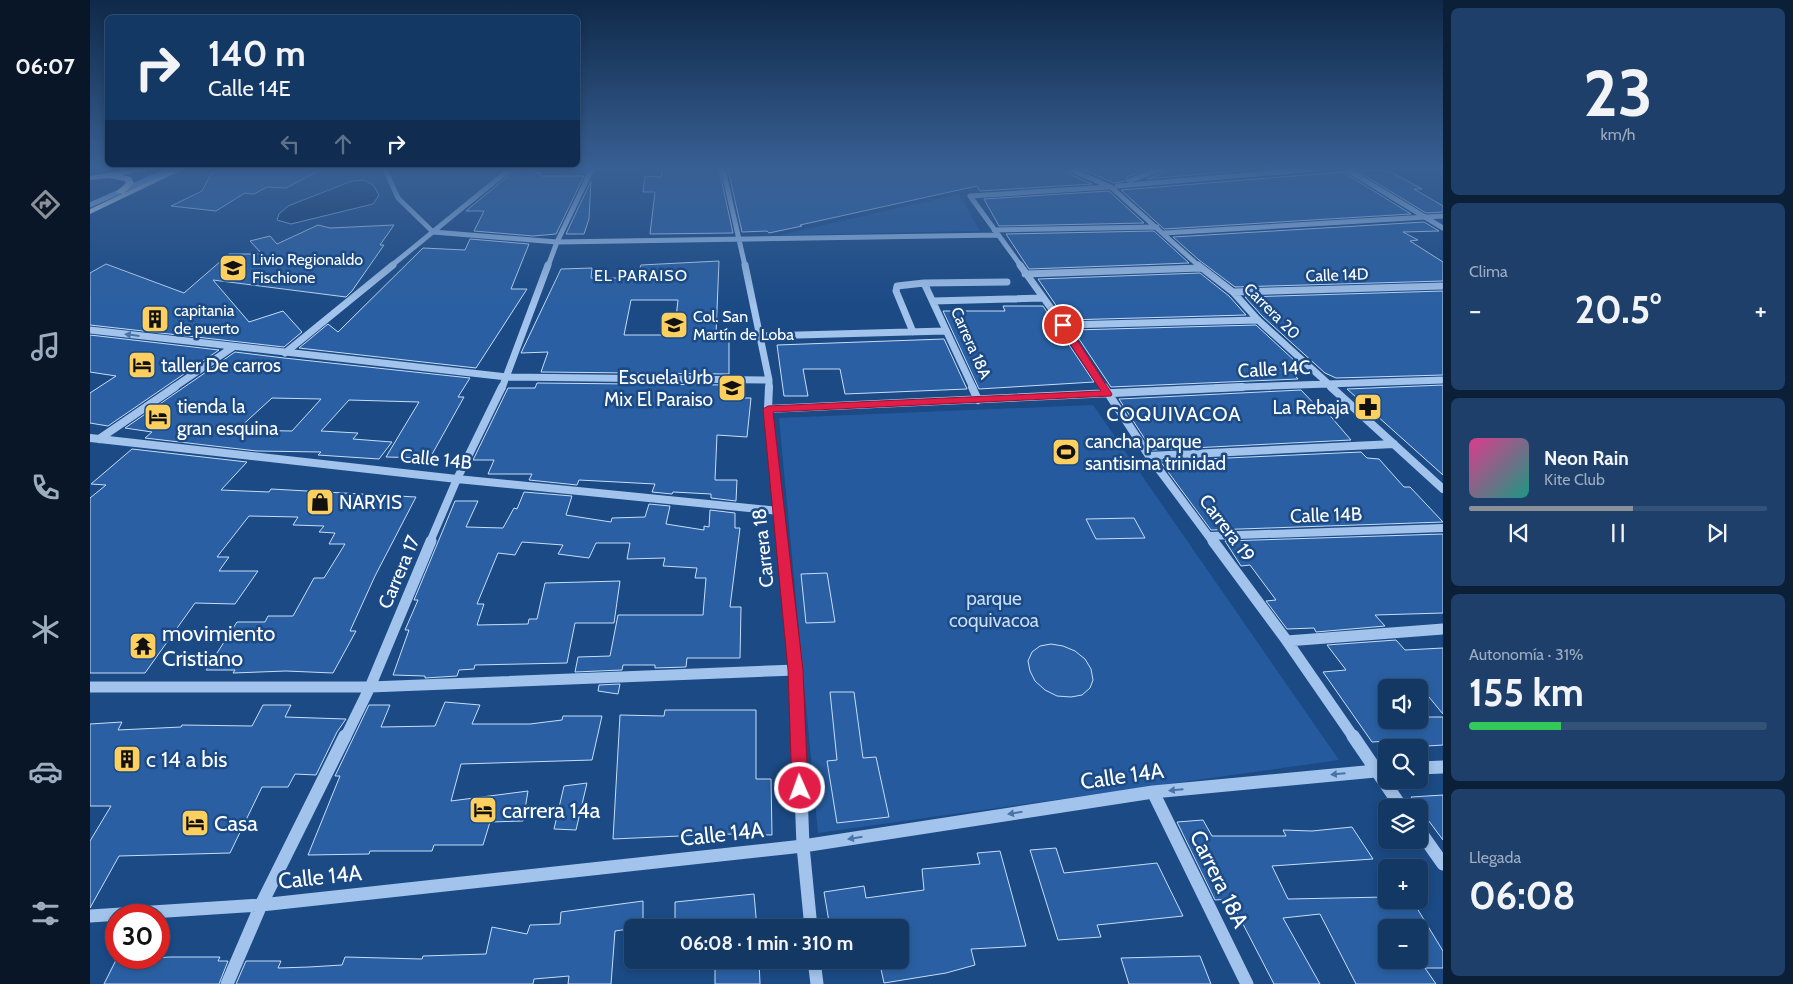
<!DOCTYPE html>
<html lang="es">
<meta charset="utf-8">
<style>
body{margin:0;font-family:Cabin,sans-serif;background:#1d3f6a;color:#f1f3f6;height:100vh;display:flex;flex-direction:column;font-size:19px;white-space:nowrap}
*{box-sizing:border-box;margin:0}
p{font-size:16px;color:#9dacbf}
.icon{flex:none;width:28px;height:28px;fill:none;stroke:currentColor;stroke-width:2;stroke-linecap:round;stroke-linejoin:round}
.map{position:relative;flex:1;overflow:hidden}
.panel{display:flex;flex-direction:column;gap:8px;padding:8px;background:#0b1f37;width:350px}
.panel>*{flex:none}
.top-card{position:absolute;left:15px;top:15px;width:475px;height:152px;border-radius:8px;box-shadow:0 2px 8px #0003,0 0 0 1px #335278;background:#143864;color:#f1f3f6;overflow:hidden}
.tools{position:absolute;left:1288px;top:679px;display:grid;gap:10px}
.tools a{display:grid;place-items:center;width:50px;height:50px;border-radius:8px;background:#143864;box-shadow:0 2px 8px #0003,0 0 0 1px #335278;font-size:25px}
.speed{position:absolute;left:15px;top:904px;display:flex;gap:10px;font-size:25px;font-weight:700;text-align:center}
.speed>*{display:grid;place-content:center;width:65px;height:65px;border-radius:50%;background:#143864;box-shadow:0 2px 8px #0003,0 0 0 1px #335278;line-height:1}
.speed .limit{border:8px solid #d22;background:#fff;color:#111}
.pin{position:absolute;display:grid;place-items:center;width:42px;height:42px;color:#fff;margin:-21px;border:2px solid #fff;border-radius:50%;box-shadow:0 1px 5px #0007}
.me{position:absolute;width:55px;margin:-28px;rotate:358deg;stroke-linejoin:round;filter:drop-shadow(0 0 4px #0008)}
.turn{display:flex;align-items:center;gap:18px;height:105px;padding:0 20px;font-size:22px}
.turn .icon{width:65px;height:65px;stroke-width:2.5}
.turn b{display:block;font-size:35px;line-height:42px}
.lanes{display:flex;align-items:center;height:48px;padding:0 20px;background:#0003;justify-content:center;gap:25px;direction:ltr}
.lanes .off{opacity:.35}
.big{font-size:38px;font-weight:700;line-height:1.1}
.panel .tile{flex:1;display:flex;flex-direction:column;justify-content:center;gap:8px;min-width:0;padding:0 18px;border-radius:8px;background:#1d3f6a}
.panel .dial{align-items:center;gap:0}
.dial b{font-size:65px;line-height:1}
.song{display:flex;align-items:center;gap:15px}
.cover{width:60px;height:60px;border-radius:8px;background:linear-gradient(135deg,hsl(330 70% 55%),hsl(170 70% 35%))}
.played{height:5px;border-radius:2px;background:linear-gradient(90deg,#8c9099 55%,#335278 55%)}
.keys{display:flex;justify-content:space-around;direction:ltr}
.heat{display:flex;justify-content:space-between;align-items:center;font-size:28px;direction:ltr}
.charge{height:8px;border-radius:4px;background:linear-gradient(90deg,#34c759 31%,#335278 0)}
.trip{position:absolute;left:534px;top:919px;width:285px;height:50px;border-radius:8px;background:#143864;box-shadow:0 2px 8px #0003,0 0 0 1px #335278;font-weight:700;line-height:50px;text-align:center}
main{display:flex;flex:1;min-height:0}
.dock{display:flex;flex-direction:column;width:90px;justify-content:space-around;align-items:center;background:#081628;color:#9dacbf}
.dock .icon{width:35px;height:35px}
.dock .on{color:#8c9099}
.dock b{font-size:22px;color:#f1f3f6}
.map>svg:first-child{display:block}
</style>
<main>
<nav class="dock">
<b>06:07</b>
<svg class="icon on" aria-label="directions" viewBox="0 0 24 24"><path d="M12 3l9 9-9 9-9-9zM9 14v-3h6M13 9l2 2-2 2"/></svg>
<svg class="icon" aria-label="music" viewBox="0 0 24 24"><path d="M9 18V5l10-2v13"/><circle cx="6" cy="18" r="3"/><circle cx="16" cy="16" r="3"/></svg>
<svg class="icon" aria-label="phone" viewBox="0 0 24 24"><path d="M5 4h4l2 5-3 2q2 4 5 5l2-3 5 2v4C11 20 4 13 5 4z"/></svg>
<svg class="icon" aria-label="climate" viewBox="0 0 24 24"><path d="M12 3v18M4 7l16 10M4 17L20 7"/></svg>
<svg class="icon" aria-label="car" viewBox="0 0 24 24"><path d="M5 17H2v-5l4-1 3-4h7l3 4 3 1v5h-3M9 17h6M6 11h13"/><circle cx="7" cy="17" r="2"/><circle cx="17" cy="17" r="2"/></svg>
<svg class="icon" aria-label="filters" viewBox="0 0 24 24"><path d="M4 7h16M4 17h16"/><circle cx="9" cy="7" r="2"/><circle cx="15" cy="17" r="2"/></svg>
</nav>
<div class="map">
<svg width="1353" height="984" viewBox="0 0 1353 984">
<rect width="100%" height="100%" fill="#1b4a85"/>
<path fill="#255b9e" d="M869 194 890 231 690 235Z
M1003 405 1249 760 728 833 689 418Z"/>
<path fill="#123563" stroke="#95beed" d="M275 180 284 186 289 195 283 204 201 224 187 220 189 214 198 206 262 181Z"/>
<path fill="#2a60a3" stroke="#c7ddf8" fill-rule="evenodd" d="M130 169H232L196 188 177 187 164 194 155 193 126 211 81 206 112 191 121 174Z
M573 169H629L643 233 560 234 565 192H553L555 176 571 177Z
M638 169H975L977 173 1002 184 890 191 887 186 710 225 712 226 679 233 677 231 652 232Z
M991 169H1058L1037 177 1035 181 1024 183Z
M1075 169H1156L1158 170 1057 179 1073 173Z
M1297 170 1332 189H1324L1353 206V212L1336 213 1267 171Z
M424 171H446V173H451L449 176H494L466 234 443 236 384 231 394 211H376Z
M1253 172 1321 214 1074 229 1031 190Z
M501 181 499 219 494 234H476Z
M1019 191 1054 223 909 226 894 199Z
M1334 222 1349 231 1313 232 1328 240 1320 241 1353 262V281L1145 287 1109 260 1083 237Z
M228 225 240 228 304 225 290 245H294L262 291 256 297 123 280 159 322 193 311 212 332 194 347 0 325V273L16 264 94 293 139 254H172L160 241 180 236 187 244Z
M1064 231 1099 263 939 269 916 234Z
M380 239 439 244 421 289H437L386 368 209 348 238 324 248 332 333 248 375 250Z
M629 261 626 334H639V374L451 372 458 352 431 353 471 269 502 268 501 278H546L551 265ZM541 300H588L584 335H534Z
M1110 273 1139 296 1156 315 976 320 948 279Z
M1353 291V375L1246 378 1235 373 1172 316 1155 297Z
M913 306H953L1004 382 889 389 853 311H915Z
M1166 325 1206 362 1199 368 1208 379 1021 387 983 330Z
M0 335 129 350 18 426 0 423V393L26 376 0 372Z
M854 339 877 389 755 394 750 369H713L718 396H694L687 345Z
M145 352 194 358 380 378 368 397H374L340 458 296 457 329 402 259 400 231 431 268 433 263 439 302 442 289 459 228 455 231 452 167 451 55 438 62 432 35 428ZM182 398 231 399 202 431 147 430Z
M447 383 639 385 638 395H641V398H661L657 437 627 435 625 480H647L646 501 621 498V494L583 492 582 494 562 492 565 484 489 480 487 485 439 480 442 474H398L404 460H383L418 388H445Z
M1353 385V475L1257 389Z
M1211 390 1231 411H1236L1261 440 1062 450 1029 399Z
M42 449 157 462 131 490 179 492 181 489 326 497 285 576 260 631H266L243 673 196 671 143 673 145 670H116L147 622H175L178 616H203L224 578H234L255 544H239L245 533 229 532 234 526 203 525 208 517 159 516 127 557H139L129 571H168L145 604 105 603 55 673H0V498L16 485 1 484Z
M1271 452 1277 458 1289 459 1314 487H1320L1353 522 1121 530 1070 461Z
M434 492 482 496 476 515 521 522 522 518 555 517 559 504 580 506 576 524 614 530V526L619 527 620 510 645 513V528H650L640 607H651L650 658H597L596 667 565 668V665H533L532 670 485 672 488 657 520 656 528 615H613L616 578H605L607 568 573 566 575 558 537 559 540 543H506L499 558 468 554 473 545 432 542 425 555 408 553 387 604H394L387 625 438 624 439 619H447L455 583 530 581 524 623H485L477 663 385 665 384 669 369 670 367 676 335 678V676L303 675 319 630H315L328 600H324L365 501H388L376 527 413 528 424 508 427 509Z
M1044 518 1055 538 1006 539 996 519Z
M1353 534V613L1285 615 1295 626 1226 632 1224 628 1197 629 1176 601 1186 600 1160 565 1151 566 1135 541Z
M737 573 745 622 716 623 711 574Z
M1306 640 1315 650 1353 648V714L1324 679 1296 680V720H1329V717H1353V745L1322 747 1318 740 1282 742 1233 672 1256 670 1237 645Z
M961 644 973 646 985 651 995 659 1001 669 1003 680 1000 688 992 695 981 697 967 696 955 690 945 681 940 671 938 661 942 652 950 646Z
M530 684 528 694 508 691 509 685Z
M740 692H764L773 758 786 757 799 817 747 823 737 761 747 760Z
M355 702 390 705 382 724H440L472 720 473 716H512L502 760 371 764 361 801 438 791 433 821 400 822 393 845H344L342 851H280L279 854 218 855 250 776H245L279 705H300L291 727 345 726Z
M173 705H201L195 717 256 719 247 732 226 775 205 774 198 787H172L140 853 29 856 0 908V841L21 806H0V724L32 722 28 730 91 727 92 725 162 726Z
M575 710H666V779H681L682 835 635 834 523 839 530 715 574 716Z
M497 783 486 830 464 829 474 786Z
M1353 795V840L1321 797Z
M1113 820 1122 836H1196L1193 830 1222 831 1262 827 1283 859 1182 866 1198 899 1296 897V900H1322L1353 951V968H1335L1346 984H1266L1230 914 1193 918 1230 984H1184L1140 899 1125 900 1087 822ZM1296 928H1329V960H1296Z
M966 848 974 873 1067 863 1093 916 1007 925 1011 937 968 940 940 850Z
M910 851 936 946 881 949 885 965 856 973 794 983 789 960H810V928H740L734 892 774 886 776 898 834 890 832 869 890 864 887 853Z
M664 894 667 928H585V902Z
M553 901V927L525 931 521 984H478L479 976 444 979 443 984H146L156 961H191L188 968 219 967 252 965 255 957 332 959 333 956 396 954 402 927 437 934 440 925 470 924 471 912Z
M1110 956 1121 984H1039L1031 958Z
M80 957H130L128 961H138L129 984H14L26 960Z
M625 960H669L670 984H625Z"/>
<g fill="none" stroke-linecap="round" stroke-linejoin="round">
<path stroke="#a2c3eb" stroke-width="5" d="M295 169 308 198 343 232 467 242 908 235
M633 169 655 266
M979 169 1021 187 1109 266
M1256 169 1353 228
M1039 181 1071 169
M1027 186 1227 169
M880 196 931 266
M880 196 1019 187
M0 205 81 169
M904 230 1067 227
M1074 233 1353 216
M301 266 420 169
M458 266 467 242 502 169"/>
<path stroke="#a2c3eb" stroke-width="7" d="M655 265 679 380V388
M930 265 973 325 1014 388
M1108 265 1143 292 1168 320 1243 388
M935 274 1111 268
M1143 292 1353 286
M843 301 952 298
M973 325 1168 320
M0 330 417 377 679 380
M823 332 806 291 807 286 834 283
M669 336 855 331
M195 353 303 265
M83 388 143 347
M412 388 458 265
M883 388 834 283 917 282
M1126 388 1353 380"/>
<path stroke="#a2c3eb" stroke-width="8" d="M679 387 678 409 692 542
M882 387 888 400
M1014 387 1059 456 1123 542
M1241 387 1353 489
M678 409 1152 387
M0 438 367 479 689 511
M9 439 85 387
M1059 456 1304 444
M1120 536 1353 528
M340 542 367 479 412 387"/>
<path stroke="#a2c3eb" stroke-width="11" d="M692 541 706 670 709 738
M1123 541 1197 641 1264 738
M1197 641 1353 629
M0 687H280L706 670
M255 738 280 687 341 541"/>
<path stroke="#a2c3eb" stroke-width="13" d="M709 736 713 846 721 928
M1263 736 1312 808
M1329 768 1353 767
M1063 792 1157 984
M1329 830 1353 864
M0 916 171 905 713 846 1063 792 1296 770
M724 960 727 984
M137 984 171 905 255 736"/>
<path fill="#e7f0ff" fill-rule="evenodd" d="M85 169H94L0 214V209Z"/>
<path fill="#fff" fill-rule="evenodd" d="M42 169H63L32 175 41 177 44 183 33 194 26 192 36 183 35 181 19 178 0 180V176Z"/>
</g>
<defs><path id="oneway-solid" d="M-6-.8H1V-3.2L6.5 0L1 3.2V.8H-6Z" transform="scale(1.25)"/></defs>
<g fill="#4a74a9">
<use href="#oneway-solid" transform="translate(42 335) rotate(-173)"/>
<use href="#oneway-solid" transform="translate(1248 774) rotate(175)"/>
<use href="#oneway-solid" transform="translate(1086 790) rotate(175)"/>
<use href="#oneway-solid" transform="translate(925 813) rotate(171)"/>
<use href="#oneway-solid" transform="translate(765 838) rotate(171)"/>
</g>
<linearGradient id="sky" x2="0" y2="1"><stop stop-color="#0f2949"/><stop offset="0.55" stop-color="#396094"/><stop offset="1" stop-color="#396094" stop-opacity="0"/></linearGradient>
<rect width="1353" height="307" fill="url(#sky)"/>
<path fill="#e11d48" stroke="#92132f" d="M973 322 976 323 1022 394 1021 396 683 412 713 670 718 788 716 793 710 795 704 793 702 788 698 670 673 409 678 406 1011 391 968 325Z"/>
<defs>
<symbol id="school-square" viewBox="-11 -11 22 22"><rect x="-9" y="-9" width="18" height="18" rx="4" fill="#fccf5f" stroke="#1b4a85"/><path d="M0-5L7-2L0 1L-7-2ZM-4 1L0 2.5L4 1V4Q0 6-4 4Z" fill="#111"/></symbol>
<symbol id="building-square" viewBox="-11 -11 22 22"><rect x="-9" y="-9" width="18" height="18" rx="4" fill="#fccf5f" stroke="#1b4a85"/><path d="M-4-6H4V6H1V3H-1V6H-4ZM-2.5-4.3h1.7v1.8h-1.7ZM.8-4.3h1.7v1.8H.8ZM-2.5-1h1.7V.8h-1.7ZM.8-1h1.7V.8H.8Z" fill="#111"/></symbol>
<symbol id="hotel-square" viewBox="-11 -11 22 22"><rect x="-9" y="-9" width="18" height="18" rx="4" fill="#fccf5f" stroke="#1b4a85"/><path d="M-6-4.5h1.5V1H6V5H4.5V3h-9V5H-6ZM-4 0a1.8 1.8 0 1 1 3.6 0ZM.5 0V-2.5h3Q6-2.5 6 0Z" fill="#111"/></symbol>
<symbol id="pharmacy-square" viewBox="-11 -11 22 22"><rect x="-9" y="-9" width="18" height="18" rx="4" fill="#fccf5f" stroke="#1b4a85"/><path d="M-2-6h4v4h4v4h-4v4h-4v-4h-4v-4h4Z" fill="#111"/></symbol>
<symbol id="stadium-square" viewBox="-11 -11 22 22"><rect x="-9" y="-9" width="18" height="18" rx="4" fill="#fccf5f" stroke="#1b4a85"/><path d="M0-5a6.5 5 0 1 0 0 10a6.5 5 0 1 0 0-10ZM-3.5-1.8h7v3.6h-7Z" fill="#111"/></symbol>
<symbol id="shop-square" viewBox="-11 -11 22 22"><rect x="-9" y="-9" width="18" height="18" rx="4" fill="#fccf5f" stroke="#1b4a85"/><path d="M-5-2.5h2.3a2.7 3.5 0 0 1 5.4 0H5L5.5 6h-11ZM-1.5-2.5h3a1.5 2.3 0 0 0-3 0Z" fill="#111"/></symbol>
<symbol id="temple-square" viewBox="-11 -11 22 22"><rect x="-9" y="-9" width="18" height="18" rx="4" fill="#fccf5f" stroke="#1b4a85"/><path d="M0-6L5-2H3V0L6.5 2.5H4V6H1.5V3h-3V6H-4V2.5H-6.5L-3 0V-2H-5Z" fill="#111"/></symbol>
</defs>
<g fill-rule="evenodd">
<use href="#school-square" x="127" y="252" width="32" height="32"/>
<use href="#building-square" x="49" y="303" width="32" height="32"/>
<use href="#school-square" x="568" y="309" width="32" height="32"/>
<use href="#hotel-square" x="36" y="349" width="32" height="32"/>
<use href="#school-square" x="626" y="372" width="32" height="32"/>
<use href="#pharmacy-square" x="1262" y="391" width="32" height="32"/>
<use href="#hotel-square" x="52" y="401" width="32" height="32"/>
<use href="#stadium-square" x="960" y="436" width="32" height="32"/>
<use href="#shop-square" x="214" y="486" width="32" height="32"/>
<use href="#temple-square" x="37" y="630" width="32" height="32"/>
<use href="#building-square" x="21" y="743" width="32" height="32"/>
<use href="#hotel-square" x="377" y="794" width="32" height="32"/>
<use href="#hotel-square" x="89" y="807" width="32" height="32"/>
</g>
<g text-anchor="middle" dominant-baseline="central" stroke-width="5" stroke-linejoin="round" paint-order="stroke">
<g font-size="16" fill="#fff" stroke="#1b4a85" text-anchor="start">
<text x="162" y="259">Livio Regionaldo<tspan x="162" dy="18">Fischione</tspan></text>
<text x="84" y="310">capitania<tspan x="84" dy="18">de puerto</tspan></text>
<text x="603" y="316">Col. San<tspan x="603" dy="18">Martín de Loba</tspan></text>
</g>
<g font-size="16" letter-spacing="1" fill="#fff" stroke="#1b4a85">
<text x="551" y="275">EL PARAISO</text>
</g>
<g font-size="16" fill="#fff" stroke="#1b4a85">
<text transform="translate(1247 275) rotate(-2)">Calle 14D</text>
<text transform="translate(1182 311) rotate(45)">Carrera 20</text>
<text transform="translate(881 343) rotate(66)">Carrera 18A</text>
</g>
<g font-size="19" fill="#fff" stroke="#1b4a85" text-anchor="start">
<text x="71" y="365">taller De carros</text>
<text x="623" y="377" text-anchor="end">Escuela Urb<tspan x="623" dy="22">Mix El Paraiso</tspan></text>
<text x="87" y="406">tienda la<tspan x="87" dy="22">gran esquina</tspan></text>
<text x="1259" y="407" text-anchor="end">La Rebaja</text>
<text x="995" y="441">cancha parque<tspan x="995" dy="22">santisima trinidad</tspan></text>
<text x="249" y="502">NARYIS</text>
</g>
<g font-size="19" fill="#fff" stroke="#1b4a85">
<text transform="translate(1184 369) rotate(-3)">Calle 14C</text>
<text transform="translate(346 459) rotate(6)">Calle 14B</text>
<text transform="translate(1236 515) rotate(-2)">Calle 14B</text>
<text transform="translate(1137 528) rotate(53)">Carrera 19</text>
<text transform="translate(673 548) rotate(-96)">Carrera 18</text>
<text transform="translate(309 572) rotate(-67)">Carrera 17</text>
</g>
<g font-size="19" fill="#c7ddf8" stroke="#1b4a85">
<text x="904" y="598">parque<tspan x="904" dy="22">coquivacoa</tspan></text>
</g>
<g font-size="20" letter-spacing="1" fill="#fff" stroke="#1b4a85">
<text x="1084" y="414">COQUIVACOA</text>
</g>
<g font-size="22" fill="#fff" stroke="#1b4a85" text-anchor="start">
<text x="72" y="633">movimiento<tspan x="72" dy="25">Cristiano</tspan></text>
<text x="56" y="759">c 14 a bis</text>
<text x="412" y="810">carrera 14a</text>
<text x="124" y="823">Casa</text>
</g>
<g font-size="22" fill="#fff" stroke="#1b4a85">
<text transform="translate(1032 776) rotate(-8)">Calle 14A</text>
<text transform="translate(632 834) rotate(-6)">Calle 14A</text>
<text transform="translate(230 877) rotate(-6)">Calle 14A</text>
<text transform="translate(1129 879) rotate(64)">Carrera 18A</text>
</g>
</g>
</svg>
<div class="tools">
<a><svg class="icon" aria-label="sound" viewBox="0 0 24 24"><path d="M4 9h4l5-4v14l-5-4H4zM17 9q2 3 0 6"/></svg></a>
<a><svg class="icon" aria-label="search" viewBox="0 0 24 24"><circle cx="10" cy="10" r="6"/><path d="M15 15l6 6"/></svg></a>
<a><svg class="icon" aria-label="layers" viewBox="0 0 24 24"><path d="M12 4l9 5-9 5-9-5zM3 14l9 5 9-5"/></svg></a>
<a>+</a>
<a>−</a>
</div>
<div class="speed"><div class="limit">30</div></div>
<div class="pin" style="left:973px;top:325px;background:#d93025"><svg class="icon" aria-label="arrive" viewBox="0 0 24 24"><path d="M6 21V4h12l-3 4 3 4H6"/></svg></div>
<svg class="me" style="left:710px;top:788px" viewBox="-20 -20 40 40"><circle r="17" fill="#e11d48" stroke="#fff" stroke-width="3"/><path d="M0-11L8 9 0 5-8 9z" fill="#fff"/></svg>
<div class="trip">06:08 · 1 min · 310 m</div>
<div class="top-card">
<div class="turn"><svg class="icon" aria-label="right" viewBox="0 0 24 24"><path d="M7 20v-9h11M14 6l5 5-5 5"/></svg><div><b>140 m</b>Calle 14E</div></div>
<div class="lanes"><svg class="icon off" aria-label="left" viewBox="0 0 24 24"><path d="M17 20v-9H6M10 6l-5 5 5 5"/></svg><svg class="icon off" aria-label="ahead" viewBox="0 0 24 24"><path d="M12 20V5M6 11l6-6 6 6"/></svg><svg class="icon" aria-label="right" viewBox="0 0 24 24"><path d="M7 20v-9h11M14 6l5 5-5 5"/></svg></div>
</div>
</div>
<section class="panel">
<div class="tile dial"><b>23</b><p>km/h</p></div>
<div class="tile"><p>Clima</p>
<div class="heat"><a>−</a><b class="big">20.5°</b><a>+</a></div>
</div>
<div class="tile">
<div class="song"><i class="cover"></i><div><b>Neon Rain</b><p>Kite Club</p></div></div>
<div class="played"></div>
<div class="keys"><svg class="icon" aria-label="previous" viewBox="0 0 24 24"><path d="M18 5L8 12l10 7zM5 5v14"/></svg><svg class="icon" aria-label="pause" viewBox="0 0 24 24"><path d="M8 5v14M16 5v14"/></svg><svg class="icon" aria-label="next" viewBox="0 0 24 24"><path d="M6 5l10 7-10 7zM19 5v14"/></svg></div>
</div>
<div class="tile"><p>Autonomía · 31%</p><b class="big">155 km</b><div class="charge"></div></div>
<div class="tile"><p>Llegada</p><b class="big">06:08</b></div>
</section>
</main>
